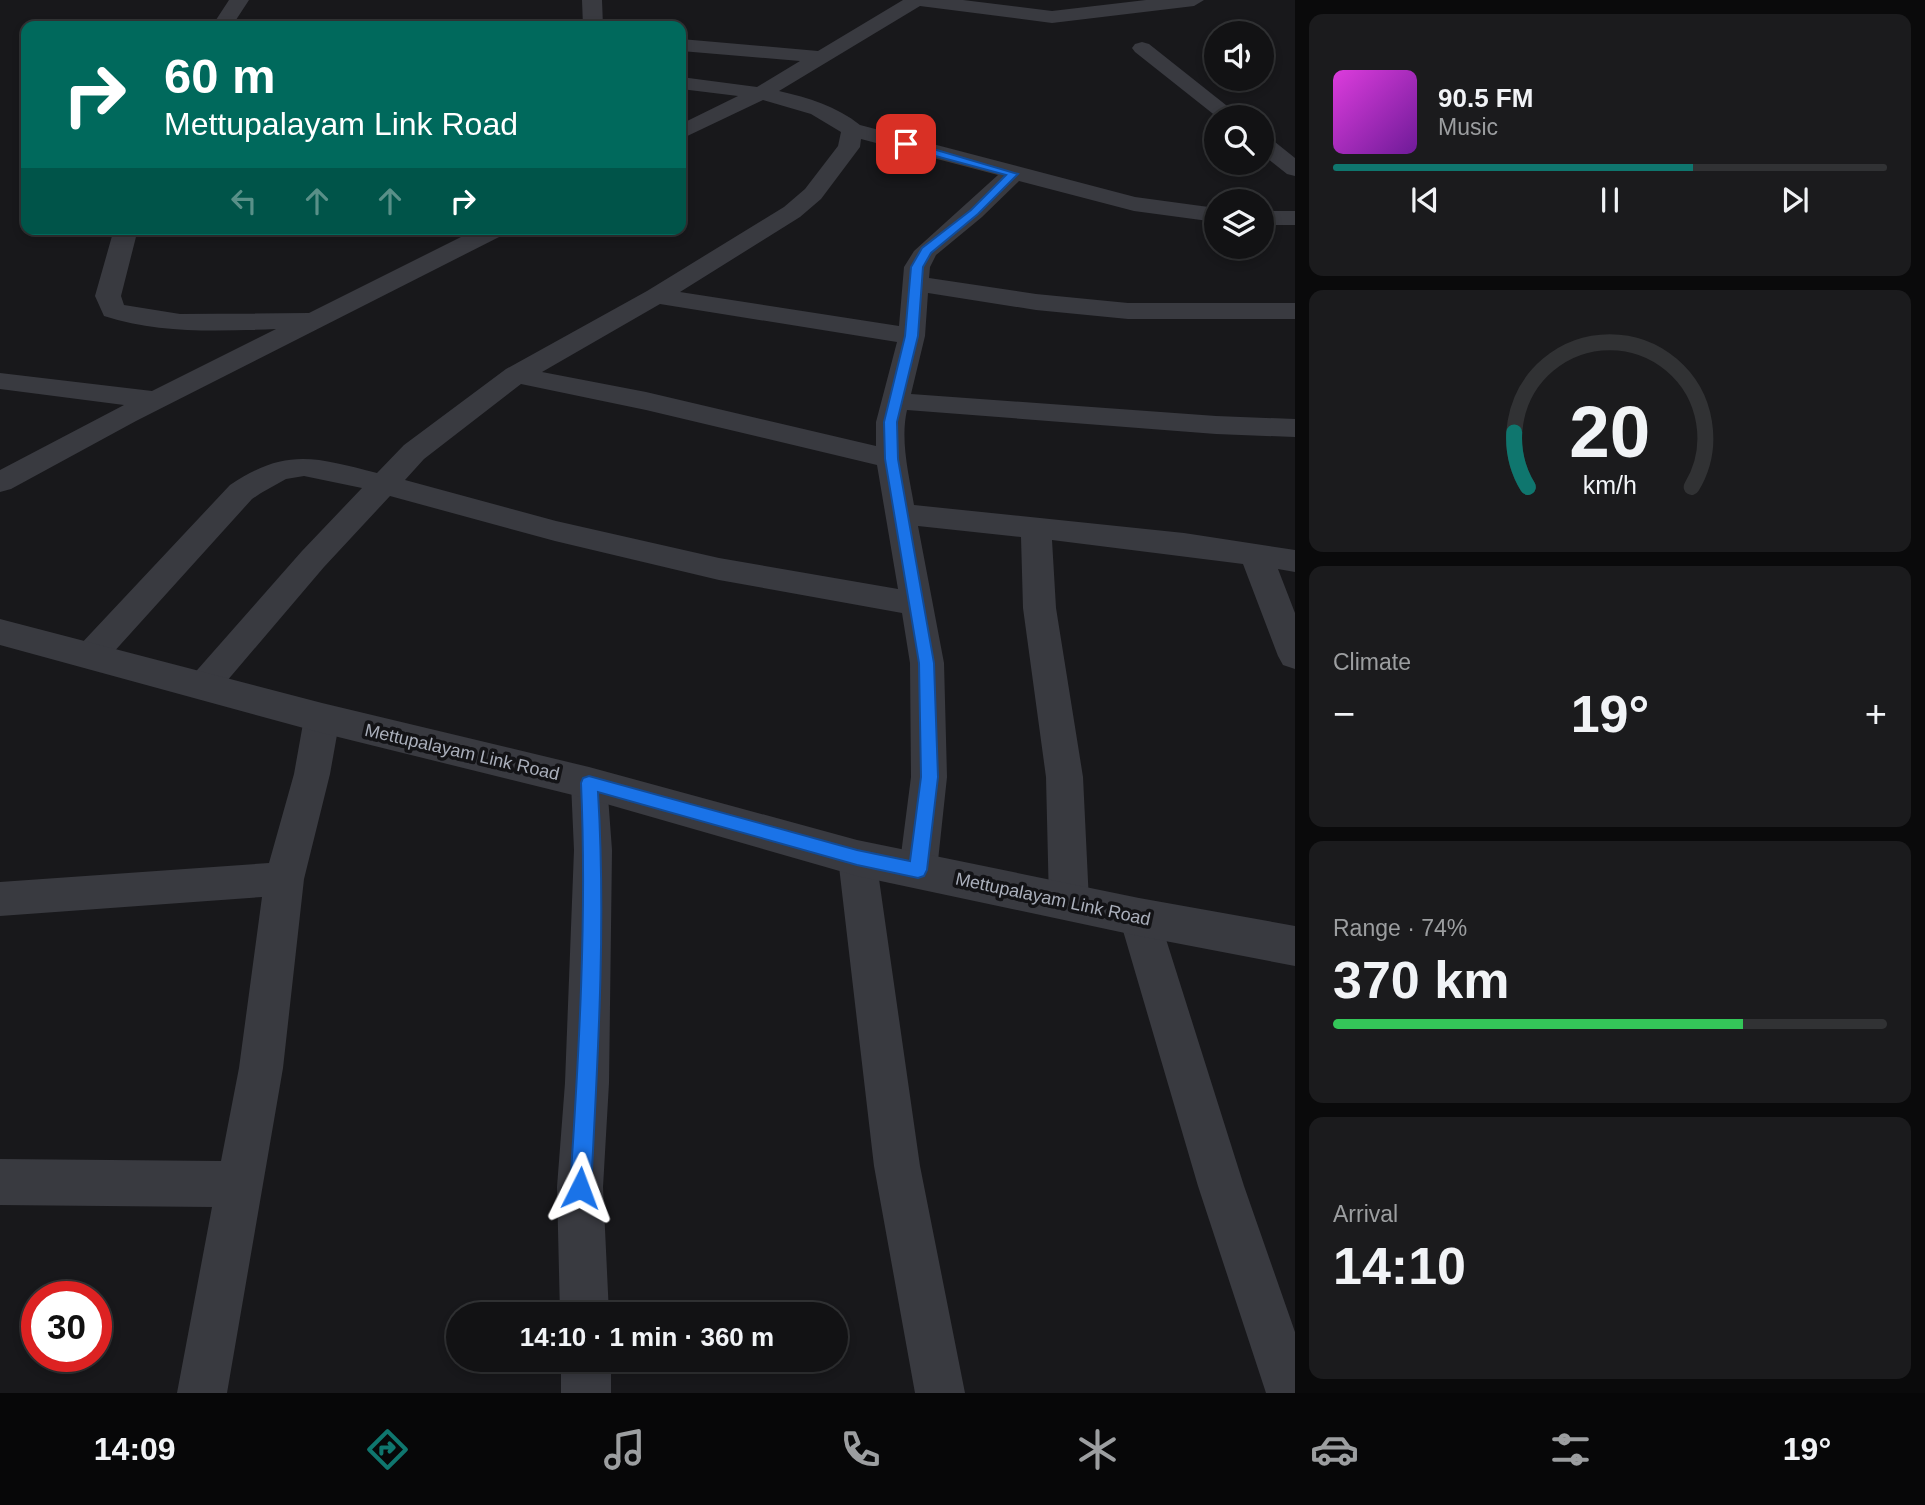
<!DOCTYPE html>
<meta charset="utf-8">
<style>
body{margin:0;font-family:Arial,sans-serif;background:#1b1b1d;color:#f1f3f6;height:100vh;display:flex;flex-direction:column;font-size:26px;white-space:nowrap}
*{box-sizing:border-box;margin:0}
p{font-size:23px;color:#9c9ea0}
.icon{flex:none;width:38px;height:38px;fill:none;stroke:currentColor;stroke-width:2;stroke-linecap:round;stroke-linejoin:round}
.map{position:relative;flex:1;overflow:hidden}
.side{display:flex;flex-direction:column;gap:14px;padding:14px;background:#0a0a0b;width:630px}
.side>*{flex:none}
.top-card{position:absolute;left:21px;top:21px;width:665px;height:214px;border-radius:14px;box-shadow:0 4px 10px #0003,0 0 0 2px #313234;background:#00695c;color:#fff;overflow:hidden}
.buttons{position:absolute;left:1204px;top:21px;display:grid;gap:14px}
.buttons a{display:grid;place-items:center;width:70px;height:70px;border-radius:50%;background:#121214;box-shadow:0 4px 10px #0003,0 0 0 2px #313234;font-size:35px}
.speed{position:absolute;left:21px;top:1281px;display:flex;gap:14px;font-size:35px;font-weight:700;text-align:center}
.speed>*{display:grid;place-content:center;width:91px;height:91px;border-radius:50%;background:#121214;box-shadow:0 4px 10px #0003,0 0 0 2px #313234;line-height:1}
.speed .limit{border:10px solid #d22;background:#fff;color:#111}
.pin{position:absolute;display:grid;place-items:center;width:60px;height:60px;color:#fff;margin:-30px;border-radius:14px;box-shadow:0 4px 10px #0006}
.me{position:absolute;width:77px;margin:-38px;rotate:3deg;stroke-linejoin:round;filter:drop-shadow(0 0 5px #0008)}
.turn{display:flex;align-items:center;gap:24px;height:147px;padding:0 28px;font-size:32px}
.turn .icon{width:91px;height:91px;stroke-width:2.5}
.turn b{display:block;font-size:49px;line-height:60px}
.lanes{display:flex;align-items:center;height:66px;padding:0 28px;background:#0003;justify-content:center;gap:35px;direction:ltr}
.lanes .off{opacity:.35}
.big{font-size:52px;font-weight:600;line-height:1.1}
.side .tile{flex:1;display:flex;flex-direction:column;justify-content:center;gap:10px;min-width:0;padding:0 24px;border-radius:14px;background:#1b1b1d}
.side .dial{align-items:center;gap:0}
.dial svg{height:182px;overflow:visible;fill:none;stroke:#313234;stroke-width:7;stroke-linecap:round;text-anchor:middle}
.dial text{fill:#f1f3f6;stroke:none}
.song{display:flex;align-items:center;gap:21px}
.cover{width:84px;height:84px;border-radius:10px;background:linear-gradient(135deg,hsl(300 70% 55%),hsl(280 70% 35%))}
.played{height:7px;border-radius:4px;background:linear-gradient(90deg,#0f766e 65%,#313234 65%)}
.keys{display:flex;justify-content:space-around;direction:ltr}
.heat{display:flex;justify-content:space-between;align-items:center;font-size:38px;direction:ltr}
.charge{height:10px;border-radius:5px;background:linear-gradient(90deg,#34c759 74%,#313234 0)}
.trip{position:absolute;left:446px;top:1302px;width:402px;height:70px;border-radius:35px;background:#121214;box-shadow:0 4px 10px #0003,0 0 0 2px #313234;font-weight:600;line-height:70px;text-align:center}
.menu{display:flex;height:112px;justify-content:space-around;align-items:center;background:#070708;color:#9c9ea0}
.menu .icon{width:49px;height:49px}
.menu .active{color:#0f766e}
.menu b{font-size:32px;color:#f1f3f6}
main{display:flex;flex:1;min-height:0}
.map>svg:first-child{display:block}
</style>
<main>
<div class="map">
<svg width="1295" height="1393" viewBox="0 0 1295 1393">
<rect width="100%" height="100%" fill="#18181b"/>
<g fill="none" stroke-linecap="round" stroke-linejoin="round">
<path fill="#393a40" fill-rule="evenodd" d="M229 0H249L232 26H212Z
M582 0H602L603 26H583Z
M903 0H963L1052 11 1146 0H1204L1194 6 1052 23 920 6 779 91C809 98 836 106 860 125L1135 197 1216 208V222L1134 211 1019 181 982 217 936 255 930 267 929 278 1036 294 1128 303H1295V319H1128L1036 310 928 293 925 336 911 394 1216 416 1295 419V437L1216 434 907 410C900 441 909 475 914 505L1184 533 1295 550V572L1278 569 1295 613V669L1283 665 1278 656 1243 564 1052 540 1056 608 1083 777 1089 902 1083 914 1069 919 1055 914 1049 902 1046 777 1023 608 1021 537 918 526 944 663 947 777 937 870 932 882 918 886 904 882 899 870 911 777 910 663 902 613 719 580 555 541 390 496 324 567 215 695 203 699 191 695 186 686 191 677 302 551 362 488 304 476 286 479 261 493 252 499 102 665 90 669 78 665 73 656 78 647 230 485C287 447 316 458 377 473L404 445 506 369 647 291 784 207 805 189 838 146 841 132 811 114 763 100 681 139V124L738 96 681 89V77L757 87 800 61 681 51V39L818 51ZM861 139 998 175 914 251 904 267 899 326 680 292 800 217 821 199 860 147ZM660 304 897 342 876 422V446L646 392 542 372ZM521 384 646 410 877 465 898 589 719 558 556 521 405 480 424 459Z
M1142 42 1149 44 1241 117H1217L1135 52 1132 48 1135 44Z
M1262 136 1270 138 1295 158V176L1287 174 1262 154Z
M1262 211H1295V225H1262Z
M114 229H138L121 296 124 305 180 314 309 313 477 229H508L505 234 136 421 11 489 0 492V470L124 405 0 389V373L152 391 276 329C218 331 160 334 104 316L95 296Z
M322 704 335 708 340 718 330 774 304 879 283 1068 227 1393H177L212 1207 0 1205V1159L221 1161 239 1068 262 897 0 916V882L269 863 294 774 304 718 309 708Z
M589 768 602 773 607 783 612 850 609 1083 603 1187 609 1314H560L557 1187 565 1083 574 850 571 783 576 773Z
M857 842 871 847 876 858 920 1166 965 1393H915L874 1166 838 858 843 847Z
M1139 900 1153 905 1159 917 1244 1186 1295 1332V1393H1266L1198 1186 1119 917 1125 905Z
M561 1360H611V1393H561Z"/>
<path fill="#393a40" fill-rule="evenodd" d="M0 619 322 703 589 767 857 840 1139 898 1295 926V966L1139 936 857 876 589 799 322 733 0 645Z"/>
</g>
<path fill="#1a73e8" stroke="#114b97" stroke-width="2" d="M906 141 1018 174 978 214 931 253 923 267 918 336 897 422 898 459 934 663 938 777 927 870 924 876 918 878 857 865 598 792C606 923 598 1056 591 1188L588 1195 580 1198 573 1195 570 1188C579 1053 587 917 581 783L583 778 589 776 857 850 910 861 921 777 919 663 885 459 884 422 905 336 911 267 922 248 971 210 1006 175 902 147 901 144Z"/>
<g text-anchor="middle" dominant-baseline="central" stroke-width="7" stroke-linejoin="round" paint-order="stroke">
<g font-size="18" fill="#aaafbb" stroke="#131316">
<text transform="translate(462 752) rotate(13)">Mettupalayam Link Road</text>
<text transform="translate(1053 899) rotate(12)">Mettupalayam Link Road</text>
</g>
</g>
</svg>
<div class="buttons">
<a><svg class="icon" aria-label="sound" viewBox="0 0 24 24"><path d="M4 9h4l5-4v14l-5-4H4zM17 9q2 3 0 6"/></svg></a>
<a><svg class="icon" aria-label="search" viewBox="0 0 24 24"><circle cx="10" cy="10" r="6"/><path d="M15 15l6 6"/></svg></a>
<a><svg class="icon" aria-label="layers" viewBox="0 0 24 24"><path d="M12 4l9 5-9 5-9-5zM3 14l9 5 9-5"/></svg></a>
</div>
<div class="speed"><div class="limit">30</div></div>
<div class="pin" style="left:906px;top:144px;background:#d93025"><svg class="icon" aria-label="arrive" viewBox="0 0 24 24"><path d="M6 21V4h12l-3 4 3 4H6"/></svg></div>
<svg class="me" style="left:580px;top:1188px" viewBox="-20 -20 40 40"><path d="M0-17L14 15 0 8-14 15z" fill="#1a73e8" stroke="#fff" stroke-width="4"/></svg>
<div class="trip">14:10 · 1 min · 360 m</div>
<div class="top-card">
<div class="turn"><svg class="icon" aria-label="right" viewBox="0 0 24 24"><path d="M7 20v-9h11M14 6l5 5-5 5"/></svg><div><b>60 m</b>Mettupalayam Link Road</div></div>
<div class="lanes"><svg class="icon off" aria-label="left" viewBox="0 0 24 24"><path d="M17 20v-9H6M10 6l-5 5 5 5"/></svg><svg class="icon off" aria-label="ahead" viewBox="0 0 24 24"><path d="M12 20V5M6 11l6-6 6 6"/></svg><svg class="icon off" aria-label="ahead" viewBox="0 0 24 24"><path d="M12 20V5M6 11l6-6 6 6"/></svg><svg class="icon" aria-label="right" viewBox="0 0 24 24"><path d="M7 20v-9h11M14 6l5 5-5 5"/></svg></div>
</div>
</div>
<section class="side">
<div class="tile">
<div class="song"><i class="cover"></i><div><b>90.5 FM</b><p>Music</p></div></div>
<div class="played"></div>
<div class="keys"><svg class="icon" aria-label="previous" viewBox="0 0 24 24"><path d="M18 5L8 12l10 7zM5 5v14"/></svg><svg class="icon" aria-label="pause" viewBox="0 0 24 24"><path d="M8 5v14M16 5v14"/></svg><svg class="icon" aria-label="next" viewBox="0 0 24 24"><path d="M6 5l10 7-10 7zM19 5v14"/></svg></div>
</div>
<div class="tile dial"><svg viewBox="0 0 100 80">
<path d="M14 69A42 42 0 1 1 86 69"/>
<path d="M14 69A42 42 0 0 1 8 45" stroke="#0f766e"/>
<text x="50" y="56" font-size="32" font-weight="700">20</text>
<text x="50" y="72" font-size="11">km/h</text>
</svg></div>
<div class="tile"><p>Climate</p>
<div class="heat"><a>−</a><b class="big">19°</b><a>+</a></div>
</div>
<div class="tile"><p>Range · 74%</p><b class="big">370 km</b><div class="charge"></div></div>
<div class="tile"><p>Arrival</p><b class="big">14:10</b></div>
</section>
</main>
<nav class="menu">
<b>14:09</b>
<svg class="icon active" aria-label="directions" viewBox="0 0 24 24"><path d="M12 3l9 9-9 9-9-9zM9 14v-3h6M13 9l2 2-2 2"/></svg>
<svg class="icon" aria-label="music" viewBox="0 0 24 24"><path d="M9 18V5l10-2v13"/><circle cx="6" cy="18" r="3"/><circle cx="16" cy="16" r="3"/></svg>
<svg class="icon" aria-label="phone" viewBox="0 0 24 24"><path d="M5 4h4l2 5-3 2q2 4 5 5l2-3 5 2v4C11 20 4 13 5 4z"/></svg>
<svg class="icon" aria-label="climate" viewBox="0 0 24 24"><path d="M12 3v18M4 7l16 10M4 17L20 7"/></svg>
<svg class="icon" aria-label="car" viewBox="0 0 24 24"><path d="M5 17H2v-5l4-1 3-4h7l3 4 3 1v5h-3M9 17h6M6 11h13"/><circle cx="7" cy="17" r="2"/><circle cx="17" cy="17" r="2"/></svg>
<svg class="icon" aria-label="filters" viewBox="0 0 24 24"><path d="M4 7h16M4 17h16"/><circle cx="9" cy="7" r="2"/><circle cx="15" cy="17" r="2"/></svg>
<b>19°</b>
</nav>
